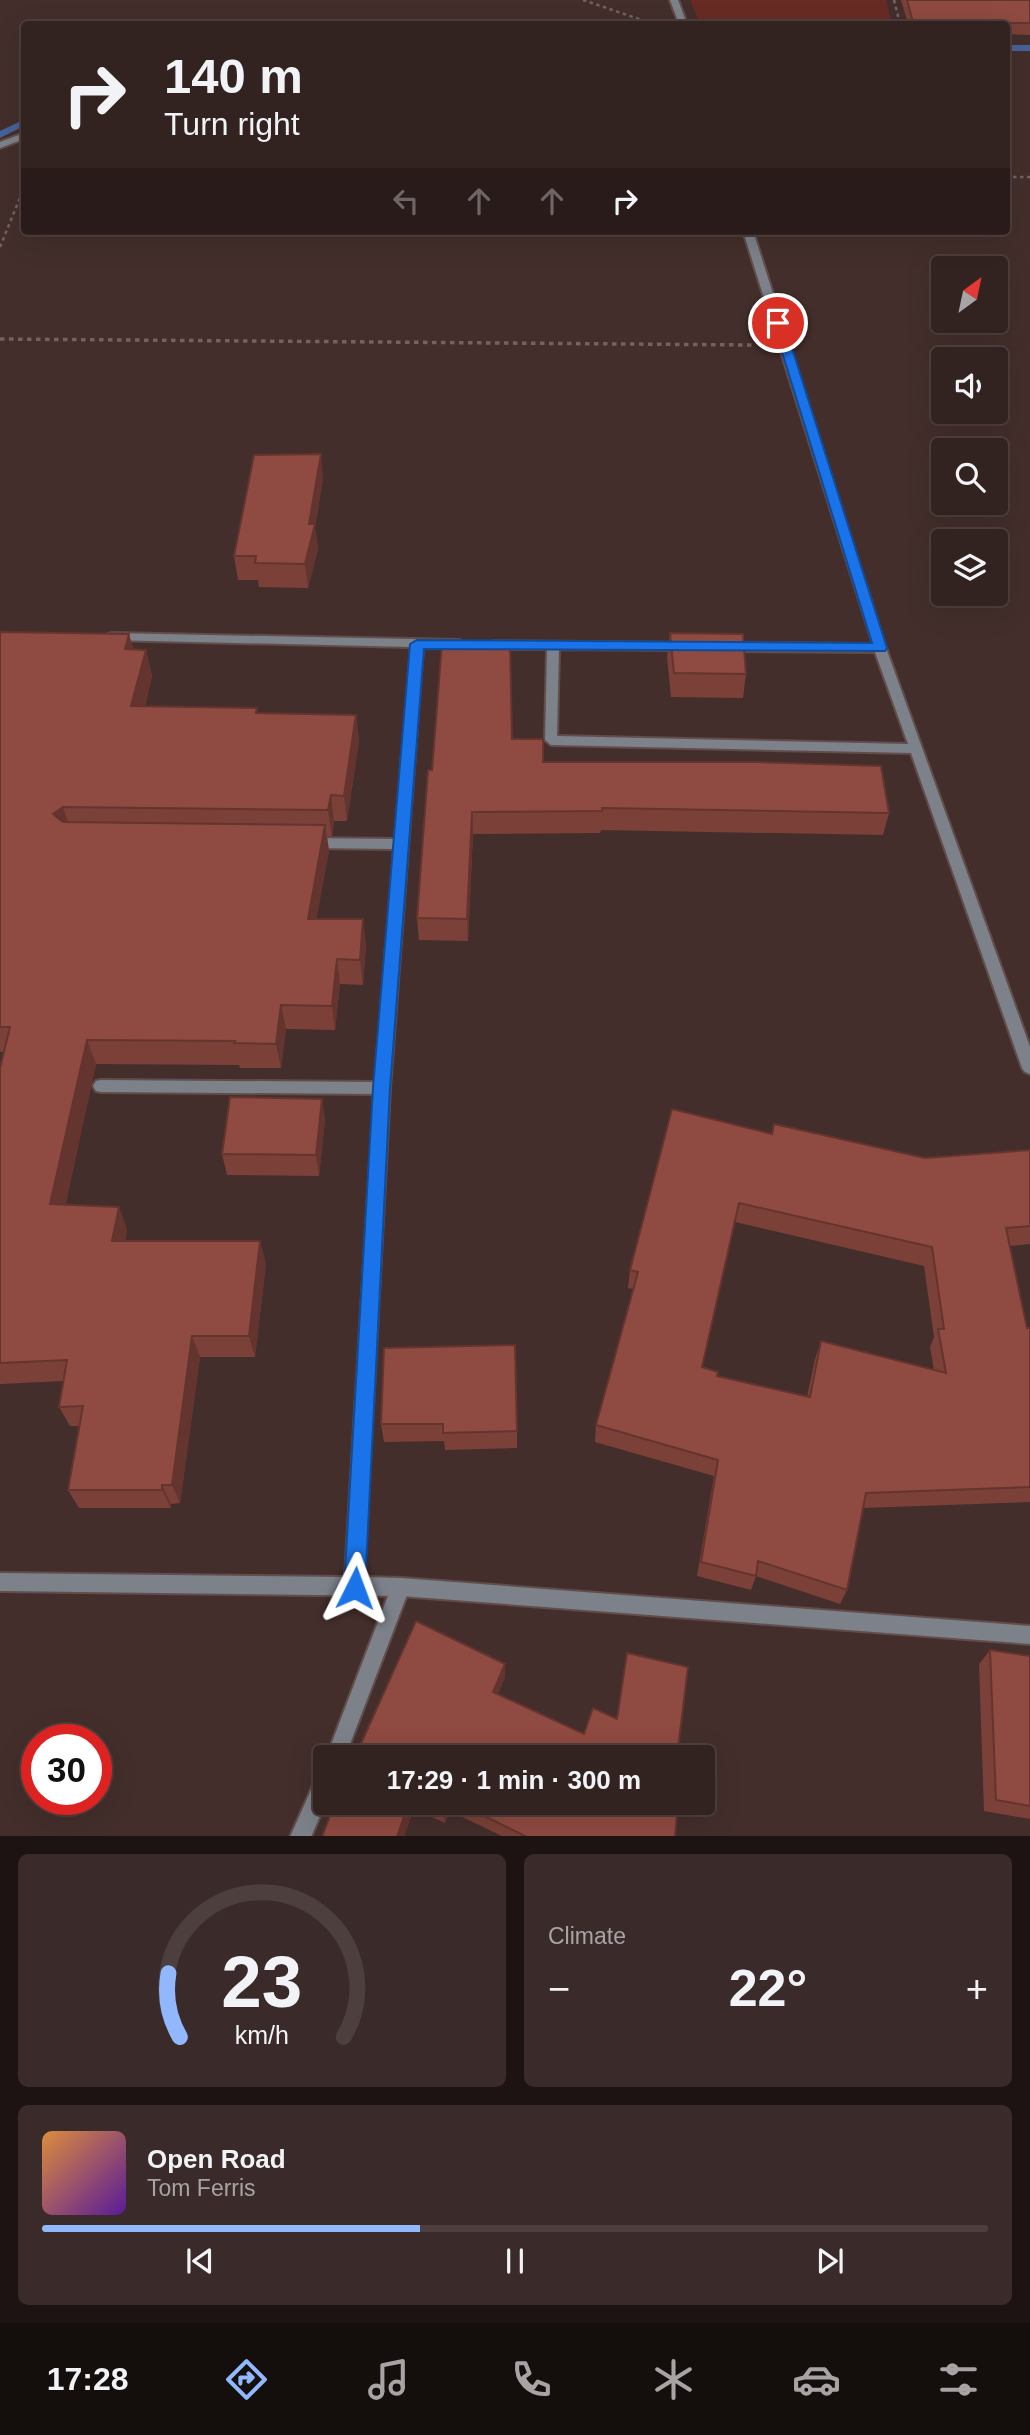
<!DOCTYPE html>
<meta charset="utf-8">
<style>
body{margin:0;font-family:Helvetica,sans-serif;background:#3a2a29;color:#f1f3f6;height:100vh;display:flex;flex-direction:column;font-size:26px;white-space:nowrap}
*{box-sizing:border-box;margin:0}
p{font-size:23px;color:#a8a4a5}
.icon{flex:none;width:38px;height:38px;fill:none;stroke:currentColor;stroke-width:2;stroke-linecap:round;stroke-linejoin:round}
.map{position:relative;height:1836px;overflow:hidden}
.side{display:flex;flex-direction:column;gap:18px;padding:18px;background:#1c1312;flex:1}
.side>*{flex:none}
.banner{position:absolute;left:21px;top:21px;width:989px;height:214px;border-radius:7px;box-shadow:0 7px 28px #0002,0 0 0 2px #4d3f3e;background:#322220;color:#f1f3f6;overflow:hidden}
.needle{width:46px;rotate:33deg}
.fabs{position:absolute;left:931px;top:256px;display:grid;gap:14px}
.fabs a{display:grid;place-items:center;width:77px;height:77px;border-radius:7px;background:#322220;box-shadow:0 7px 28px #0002,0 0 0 2px #4d3f3e;font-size:35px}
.speed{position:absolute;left:21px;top:1724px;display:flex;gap:14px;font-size:35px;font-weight:700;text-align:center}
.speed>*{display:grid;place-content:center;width:91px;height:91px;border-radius:50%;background:#322220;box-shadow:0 7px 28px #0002,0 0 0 2px #4d3f3e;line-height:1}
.speed .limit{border:10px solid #d22;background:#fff;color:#111}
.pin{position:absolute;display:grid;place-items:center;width:60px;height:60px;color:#fff;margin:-30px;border:4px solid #fff;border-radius:50%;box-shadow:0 2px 7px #0007}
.me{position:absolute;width:77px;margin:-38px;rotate:3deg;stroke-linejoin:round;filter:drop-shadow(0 0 5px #0008)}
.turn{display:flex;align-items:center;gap:24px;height:147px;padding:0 28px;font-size:32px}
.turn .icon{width:91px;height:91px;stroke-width:2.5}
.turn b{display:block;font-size:49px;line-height:60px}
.lanes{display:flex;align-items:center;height:66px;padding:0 28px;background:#0003;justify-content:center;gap:35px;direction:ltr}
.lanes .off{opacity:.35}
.big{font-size:52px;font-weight:800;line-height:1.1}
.side .tile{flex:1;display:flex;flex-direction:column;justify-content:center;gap:10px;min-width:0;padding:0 24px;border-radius:10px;background:#3a2a29}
.side .dial{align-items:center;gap:0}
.dial svg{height:182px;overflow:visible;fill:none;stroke:#4d3f3e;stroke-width:7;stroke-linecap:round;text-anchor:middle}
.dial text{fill:#f1f3f6;stroke:none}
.song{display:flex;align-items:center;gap:21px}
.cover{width:84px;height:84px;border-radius:10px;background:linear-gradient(135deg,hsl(30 70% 55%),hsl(270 70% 35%))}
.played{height:7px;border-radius:4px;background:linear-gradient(90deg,#91b8fd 40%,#4d3f3e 40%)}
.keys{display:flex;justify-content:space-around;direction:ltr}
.heat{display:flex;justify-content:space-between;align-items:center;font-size:38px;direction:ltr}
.side .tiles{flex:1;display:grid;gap:18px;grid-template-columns:1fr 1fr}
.tile:last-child{grid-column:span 2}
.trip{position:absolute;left:313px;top:1745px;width:402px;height:70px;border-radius:7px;background:#322220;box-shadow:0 7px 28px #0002,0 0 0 2px #4d3f3e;font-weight:800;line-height:70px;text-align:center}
.dock{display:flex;height:112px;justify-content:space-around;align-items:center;background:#140e0d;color:#a8a4a5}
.dock .icon{width:49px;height:49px}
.dock .selected{color:#91b8fd}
.dock b{font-size:32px;color:#f1f3f6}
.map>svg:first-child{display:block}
</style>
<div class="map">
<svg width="1030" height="1837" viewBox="0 0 1030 1837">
<rect width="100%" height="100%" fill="#432e2b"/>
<path fill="#682b24" d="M690 0H886L892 24H700Z"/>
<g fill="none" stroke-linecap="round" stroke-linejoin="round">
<path fill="#45639a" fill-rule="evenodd" d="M1006 45H1030V51H1006Z
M19 122H24V126L0 138V131Z"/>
<defs>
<path id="lane" d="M401 1578 408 1580 410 1587 345 1757 326 1758 394 1580Z
M326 1769V1802L311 1837H290L319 1772Z"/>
<path id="street" d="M670 0H678L687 24H679Z
M24 133V139L0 148V142Z
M743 231H753L886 648 1030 1047V1074L1025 1072 1022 1068 911 753 551 745 545 740 547 649H493L487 645 493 641 690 643 692 646 686 650 559 649 557 736 908 744 875 652 727 651 721 647 727 643 873 644Z
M112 633 459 640 465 644 459 648 423 647 390 1088 364 1577 401 1578 1030 1626V1644L401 1596 0 1591V1573L345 1577 374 1094 101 1092 96 1091 93 1086 96 1081 101 1080 375 1082 394 849 309 848 302 843 309 838 395 839 411 647 108 640 106 637 108 634Z"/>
</defs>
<use href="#lane" stroke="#614d4a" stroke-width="4"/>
<use href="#street" stroke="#614d4a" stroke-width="4"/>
<path stroke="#756260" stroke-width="2.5" stroke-dasharray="3.5 3.5" stroke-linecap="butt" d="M583 0 648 22
M894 0 900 24
M1006 177H1030
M0 247 24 188"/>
<path stroke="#756260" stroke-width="3.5" stroke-dasharray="4.5 4.5" stroke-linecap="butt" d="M0 339 752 345"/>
<use href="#lane" fill="#7c818a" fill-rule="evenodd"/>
<use href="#street" fill="#7c818a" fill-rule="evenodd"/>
</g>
<path fill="#7b4038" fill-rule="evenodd" d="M901 0H1030V35L1006 34V24H908Z
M323 478 315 528 318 549 308 588 259 587 258 580H238L234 556Z
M0 632 129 634 133 649 146 650 152 676 145 706 258 713 356 715 359 741 347 821H334L332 836H327L329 851 316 919 366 944 363 985 340 984 335 1030 286 1029 281 1068H240L239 1065 96 1064 65 1205 119 1207 127 1230 125 1241 266 1263 255 1357H200L180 1503 171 1504V1508H79L68 1490 80 1426H70L59 1407 64 1381 0 1384V1068L4 1052H0Z
M670 633 746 674 743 698 671 697 667 657Z
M512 739 543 762 889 813 883 835 601 830 600 833 473 834 468 941 419 940 417 918 432 770Z
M322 1099 325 1120 319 1176 227 1175 222 1154Z
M772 1134 925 1158 1030 1150V1244L1010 1246 1027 1328H1030V1502L863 1508 847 1590 840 1604 756 1576 751 1590 697 1576 714 1476 595 1442 596 1425 633 1289 628 1288 630 1270ZM735 1222 924 1266 934 1337 930 1347 934 1370 821 1341 815 1359 807 1397 717 1376 702 1367Z
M384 1348 517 1431V1448L445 1450 444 1441 384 1442 381 1424Z
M990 1650 1030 1656V1819L984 1811 979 1664Z
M335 1802H678L675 1837H504L450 1811 445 1823 414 1809Z"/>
<path fill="#64342e" d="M321 454 323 478 315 528 318 549 308 588 305 564 309 524Z
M129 634 135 660 125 649Z
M146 650 152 676 138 732 131 706Z
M356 715 359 741 347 821 344 796Z
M331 795 334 821 332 836 328 810Z
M63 807 71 832 53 814Z
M472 812 473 834 468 941 467 919Z
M325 825 329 851 312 944 308 919Z
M363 919 366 944 363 985 360 960Z
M337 959 340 984 335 1030 332 1006Z
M281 1005 286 1029 281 1068 276 1044Z
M87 1040 96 1064 61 1227 50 1204Z
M322 1099 325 1120 319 1176 316 1155Z
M119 1207 127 1230 121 1263 112 1241Z
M260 1241 266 1263 255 1357 249 1336Z
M192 1336 200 1357 180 1503 172 1485Z
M162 1485 171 1504V1508L162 1490Z
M505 1664V1678L493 1706V1692Z
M409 1802H412L414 1809 404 1837H397Z
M447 1802H449L450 1811 445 1823 443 1812Z"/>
<path fill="#8f4a41" stroke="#64342e" stroke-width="2" fill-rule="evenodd" d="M907 0H1030V23L913 22Z
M321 454 309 524H315L305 564 255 563 256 556H234L254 455Z
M0 632 129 634 125 649 146 650 131 706 257 708 256 713 356 715 344 796 331 795 328 810 63 807 53 814 63 822 325 825 308 919H363L360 960 337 959 332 1006 281 1005 276 1044 234 1043 235 1041 87 1040 50 1204 119 1207 112 1241H260L249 1336H192L172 1485H162V1490H68L83 1406 59 1407 67 1360 0 1363V1068L10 1027H0Z
M670 633 743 634 746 674 674 673Z
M442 643H510L512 739H543V762H758L881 766 889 813 602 808V811L472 812 467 919 417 918 428 770H432Z
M230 1097 322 1099 316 1155 222 1154Z
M672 1109 772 1134 774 1124 925 1158 1030 1150V1226L1006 1228 1027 1328H1030V1487L866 1493 847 1590 758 1561 756 1576 701 1562 718 1460 596 1425 638 1272 630 1270ZM739 1203 932 1247 944 1329H938L946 1373 821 1341 810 1397 717 1376 718 1372 702 1367Z
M515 1345 517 1431 443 1433V1424H381L384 1348Z
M416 1621 505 1664 493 1692 584 1734 593 1708 617 1719 627 1653 688 1667 677 1757H355Z
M990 1650 1030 1656V1806L996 1800Z
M335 1802H409L397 1837H322Z
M423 1802H447L443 1812Z
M456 1802H678L675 1837H527Z"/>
<path fill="#1a73e8" stroke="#114b97" stroke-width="2" d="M778 319 784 323 887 648 885 651 424 649 390 1088 365 1588 362 1596 355 1599 347 1596 344 1588 373 1088 410 644 417 640 872 643 773 323Z"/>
</svg>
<div class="fabs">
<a><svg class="needle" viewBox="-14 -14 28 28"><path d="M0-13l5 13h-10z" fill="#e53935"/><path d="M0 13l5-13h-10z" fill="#a8a4a5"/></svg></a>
<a><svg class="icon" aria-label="sound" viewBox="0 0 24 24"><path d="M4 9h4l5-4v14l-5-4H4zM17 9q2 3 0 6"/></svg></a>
<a><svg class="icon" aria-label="search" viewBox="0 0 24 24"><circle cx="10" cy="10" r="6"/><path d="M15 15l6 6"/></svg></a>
<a><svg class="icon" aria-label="layers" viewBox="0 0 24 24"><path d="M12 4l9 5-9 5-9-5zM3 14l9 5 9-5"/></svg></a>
</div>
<div class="speed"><div class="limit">30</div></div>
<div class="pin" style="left:778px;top:323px;background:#d93025"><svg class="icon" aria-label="arrive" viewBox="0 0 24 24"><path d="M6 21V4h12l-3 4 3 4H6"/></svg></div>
<svg class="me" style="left:355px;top:1588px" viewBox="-20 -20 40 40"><path d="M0-17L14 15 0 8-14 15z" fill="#1a73e8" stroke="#fff" stroke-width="4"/></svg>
<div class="trip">17:29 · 1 min · 300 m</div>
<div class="banner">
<div class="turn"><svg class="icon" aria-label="right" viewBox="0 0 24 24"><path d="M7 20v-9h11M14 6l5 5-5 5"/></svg><div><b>140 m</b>Turn right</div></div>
<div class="lanes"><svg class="icon off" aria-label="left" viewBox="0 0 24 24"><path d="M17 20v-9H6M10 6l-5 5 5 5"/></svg><svg class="icon off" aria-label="ahead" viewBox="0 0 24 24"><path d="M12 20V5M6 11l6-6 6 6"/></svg><svg class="icon off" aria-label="ahead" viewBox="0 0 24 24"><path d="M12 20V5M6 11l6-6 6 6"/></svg><svg class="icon" aria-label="right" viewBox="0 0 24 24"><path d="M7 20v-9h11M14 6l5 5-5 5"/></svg></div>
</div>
</div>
<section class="side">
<div class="tiles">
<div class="tile dial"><svg viewBox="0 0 100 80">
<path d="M14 69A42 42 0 1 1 86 69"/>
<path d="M14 69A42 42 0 0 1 9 41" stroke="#91b8fd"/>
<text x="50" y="56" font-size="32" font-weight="700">23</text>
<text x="50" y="72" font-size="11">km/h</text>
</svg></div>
<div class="tile"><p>Climate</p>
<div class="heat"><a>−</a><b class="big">22°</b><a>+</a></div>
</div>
<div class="tile">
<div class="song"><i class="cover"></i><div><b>Open Road</b><p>Tom Ferris</p></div></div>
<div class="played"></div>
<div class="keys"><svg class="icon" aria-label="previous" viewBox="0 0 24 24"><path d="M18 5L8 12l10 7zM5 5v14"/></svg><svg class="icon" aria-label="pause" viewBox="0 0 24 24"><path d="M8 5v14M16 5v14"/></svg><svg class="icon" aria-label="next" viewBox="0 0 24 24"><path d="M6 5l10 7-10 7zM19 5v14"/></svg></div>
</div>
</div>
</section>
<nav class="dock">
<b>17:28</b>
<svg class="icon selected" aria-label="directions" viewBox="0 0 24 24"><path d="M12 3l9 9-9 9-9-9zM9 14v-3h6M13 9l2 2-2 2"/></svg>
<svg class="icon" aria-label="music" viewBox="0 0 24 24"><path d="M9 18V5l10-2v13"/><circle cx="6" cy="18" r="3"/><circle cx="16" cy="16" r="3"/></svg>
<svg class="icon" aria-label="phone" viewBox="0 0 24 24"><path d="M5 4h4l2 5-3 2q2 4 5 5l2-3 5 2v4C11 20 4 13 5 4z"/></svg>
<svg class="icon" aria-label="climate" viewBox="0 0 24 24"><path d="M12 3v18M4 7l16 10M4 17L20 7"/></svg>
<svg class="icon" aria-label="car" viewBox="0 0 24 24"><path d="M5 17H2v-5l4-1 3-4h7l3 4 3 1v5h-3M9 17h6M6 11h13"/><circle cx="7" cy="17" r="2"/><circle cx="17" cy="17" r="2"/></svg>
<svg class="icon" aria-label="filters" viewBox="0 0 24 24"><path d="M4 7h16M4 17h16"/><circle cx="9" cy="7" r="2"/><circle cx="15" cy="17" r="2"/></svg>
</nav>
